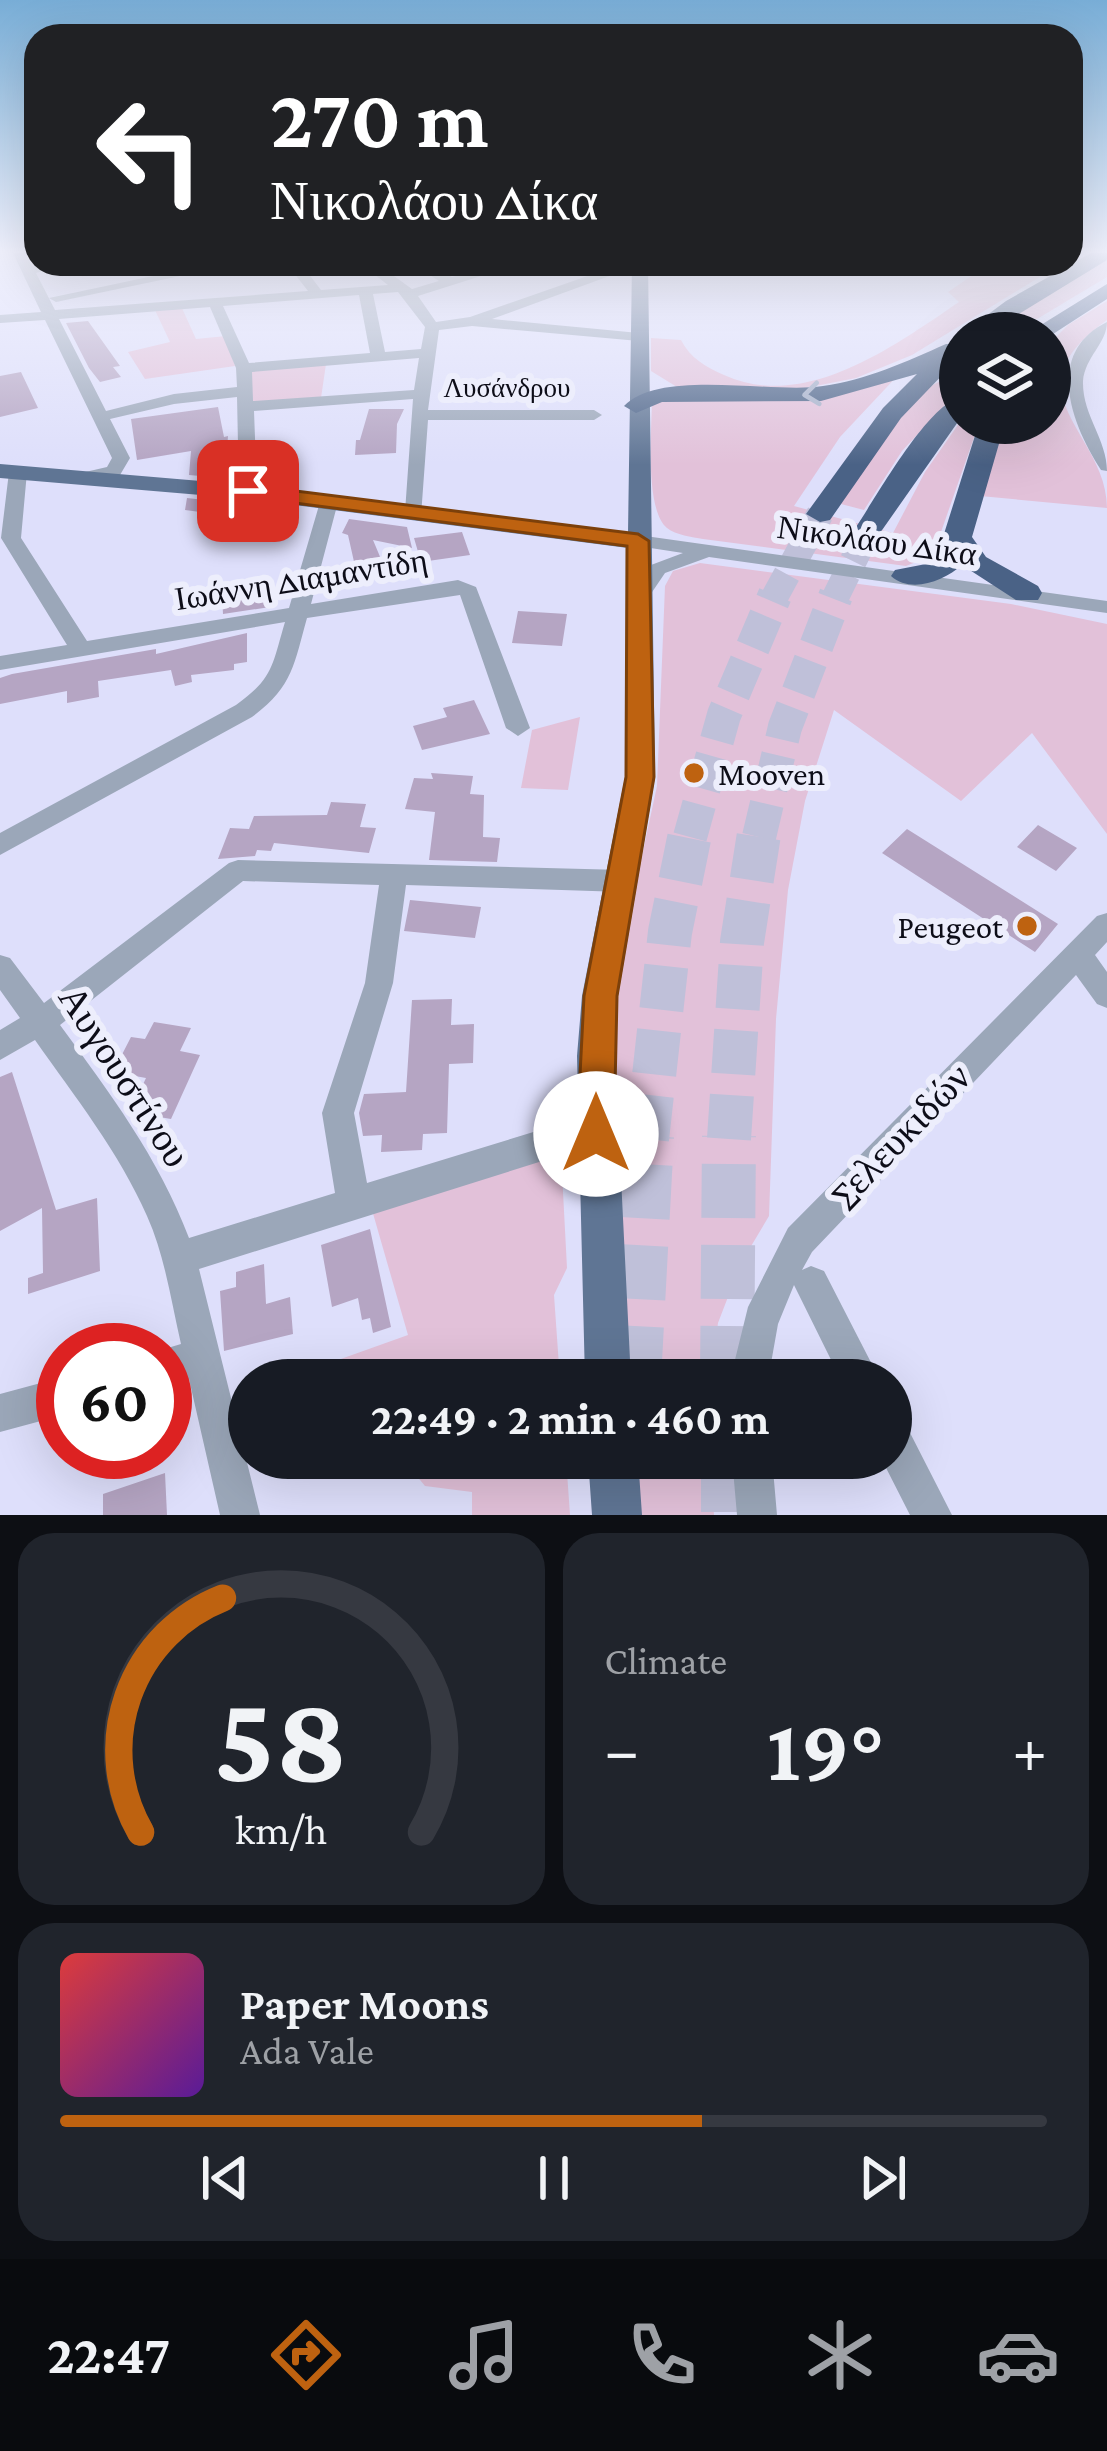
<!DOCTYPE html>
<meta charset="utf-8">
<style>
body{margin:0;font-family:"Crimson Pro",serif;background:#20242c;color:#f1f3f6;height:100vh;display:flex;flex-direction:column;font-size:45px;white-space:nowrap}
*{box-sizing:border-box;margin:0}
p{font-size:39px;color:#9ea1a6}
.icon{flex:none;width:66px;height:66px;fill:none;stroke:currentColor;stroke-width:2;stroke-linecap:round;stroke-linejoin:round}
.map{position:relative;height:1515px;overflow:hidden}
.details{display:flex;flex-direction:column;gap:18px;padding:18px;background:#0d0f14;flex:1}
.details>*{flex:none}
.guide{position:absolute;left:24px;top:24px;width:1059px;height:252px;border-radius:36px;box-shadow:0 12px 48px #0002;background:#202124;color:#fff;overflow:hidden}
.fabs{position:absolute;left:939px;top:312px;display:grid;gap:24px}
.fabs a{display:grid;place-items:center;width:132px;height:132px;border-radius:50%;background:#171b24;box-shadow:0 12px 48px #0002;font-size:60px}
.speed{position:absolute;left:36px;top:1323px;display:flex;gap:24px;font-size:60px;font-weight:700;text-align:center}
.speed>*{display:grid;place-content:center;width:156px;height:156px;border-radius:50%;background:#171b24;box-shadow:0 12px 48px #0002;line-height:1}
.speed .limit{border:18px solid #d22;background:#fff;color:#111}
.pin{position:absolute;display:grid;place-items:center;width:102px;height:102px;color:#fff;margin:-51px;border-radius:24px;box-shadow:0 6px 18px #0006}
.me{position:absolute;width:132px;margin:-66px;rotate:0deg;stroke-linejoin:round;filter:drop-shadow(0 0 9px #0008)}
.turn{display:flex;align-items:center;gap:42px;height:252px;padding:0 48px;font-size:54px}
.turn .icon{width:156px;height:156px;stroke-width:2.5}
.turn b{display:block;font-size:84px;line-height:102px}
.big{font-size:90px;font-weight:700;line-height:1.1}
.details .tile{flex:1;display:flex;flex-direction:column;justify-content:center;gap:18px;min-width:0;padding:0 42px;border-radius:36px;background:#20242c}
.details .dial{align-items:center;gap:0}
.dial svg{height:312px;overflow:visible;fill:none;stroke:#363941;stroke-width:7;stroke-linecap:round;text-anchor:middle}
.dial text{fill:#f1f3f6;stroke:none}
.song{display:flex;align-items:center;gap:36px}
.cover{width:144px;height:144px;border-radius:18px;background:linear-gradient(135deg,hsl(0 70% 55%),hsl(270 70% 35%))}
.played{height:12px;border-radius:6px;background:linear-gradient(90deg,#be6210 65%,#363941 65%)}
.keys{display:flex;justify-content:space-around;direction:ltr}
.heat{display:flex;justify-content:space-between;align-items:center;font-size:66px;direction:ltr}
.details .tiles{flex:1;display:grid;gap:18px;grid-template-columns:1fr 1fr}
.tile:last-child{grid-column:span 2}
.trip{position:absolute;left:228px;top:1359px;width:684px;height:120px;border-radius:60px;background:#171b24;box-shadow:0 12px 48px #0002;font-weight:700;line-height:120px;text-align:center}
.menu{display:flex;height:192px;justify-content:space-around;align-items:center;background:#090b0e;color:#9ea1a6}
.menu .icon{width:84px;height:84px}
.menu .on{color:#be6210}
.menu b{font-size:54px;color:#f1f3f6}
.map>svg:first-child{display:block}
</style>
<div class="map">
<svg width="1107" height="1515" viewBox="0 0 1107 1515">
<rect width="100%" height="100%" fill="#dedffb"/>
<path fill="#e2c1d9" d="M1107 257V277L1037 319 1015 315Z
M989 264H1061L912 355 856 378 785 392 677 387 651 371V338L681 340C690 358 706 367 724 375 805 412 894 346 959 302L948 292Z
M1107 301V320C1004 393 1107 432 1107 508L969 495 989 423H1050V343L1068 325Z
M181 306 196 339 226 336 235 366 145 379 128 352 170 342 154 308Z
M326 364 321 398 252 403 249 371Z
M901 372 840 437 794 506 893 533 925 472 960 422 979 423 933 555 906 566 703 539C692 537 676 535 667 528 644 509 652 426 652 397L776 400Z
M948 379 960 383V389L902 451 864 510 841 504C862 471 908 386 948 379Z
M700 563 1011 604 1107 624V834L1032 733 961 801 834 710 805 801 788 890 776 1019 769 1216 741 1263 718 1323 710 1380H616L607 1141 618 967 657 786 665 586 673 571Z
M580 717 568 790 521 788 532 730Z
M561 1154 567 1268 554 1295 560 1380H282L408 1335 372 1210Z
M402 1458H566L570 1515H472V1492L425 1486Z
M625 1458H710L714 1515H633Z"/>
<path fill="#b5a5c3" d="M88 321 120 366 113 367 121 377 100 382 89 368 66 323Z
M21 372 38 408 0 417V376Z
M218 407 224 437 228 436 226 464 234 463V479L189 475 191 451 137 460 131 419Z
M369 409H404L397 424 396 453 355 455 356 440H360Z
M187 498 259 506 250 514 258 516 238 536 209 529 223 515 185 510Z
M349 519 407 527 412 548 373 540 386 571 357 575 348 535 342 533Z
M462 532 470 555 421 562 414 538Z
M268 590 270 607 223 614 222 596Z
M518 611 567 614 562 646 512 643Z
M247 633V662L234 664V670L191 675 192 682 175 686 171 670 98 681 99 697 67 703V691L0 704V678L12 674 156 649V654Z
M474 700 490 734 422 750 413 726 447 717 443 708Z
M431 773 473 776 470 794 484 795 483 837 500 838 497 862 429 860 435 812 405 809 414 778 433 779Z
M331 802 366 804 360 827 376 828 369 853 274 843 271 851 257 850 255 856 218 859 230 828 249 829 254 816 327 815Z
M1038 825 1077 848 1056 871 1017 847Z
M907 829 1058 924 1035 952 882 853Z
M410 900 481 907 475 938 404 931Z
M452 999 451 1025 474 1024 473 1063 449 1064 447 1133 423 1134 422 1150 381 1152 382 1135 363 1136 359 1113 364 1094 406 1092 412 1000Z
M154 1022 191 1028 180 1051 200 1055 171 1119 130 1112 146 1078 113 1072 131 1037 145 1039Z
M12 1072 56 1210 97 1198 100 1271 28 1294V1278L43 1273 42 1208 0 1231V1077Z
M370 1229 391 1327 373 1333 370 1318 362 1320 358 1298 332 1307 321 1245Z
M264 1264 266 1304 290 1297 293 1334 224 1351 220 1291 236 1287V1272Z
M165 1473 167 1515H103V1494Z"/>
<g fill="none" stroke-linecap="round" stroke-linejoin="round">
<path stroke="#bfc0d9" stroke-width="27" stroke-dasharray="27 14" stroke-linecap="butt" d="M774 598 820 514
M835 598 870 527"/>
<path stroke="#bfc0d9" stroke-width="34" stroke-dasharray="34 16" stroke-linecap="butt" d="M690 837 724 715 775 595
M759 837 785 727 836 595"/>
<path stroke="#bfc0d9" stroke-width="44" stroke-dasharray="44 21" stroke-linecap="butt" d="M647 1139 670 932 690 834
M729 1139 742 942 759 834"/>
<path stroke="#bfc0d9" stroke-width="54" stroke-dasharray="54 27" stroke-linecap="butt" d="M634 1380 647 1136
M727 1380 729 1136
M728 1458V1515"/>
<path fill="#9ba7b9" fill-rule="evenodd" d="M13 253H25L32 266 66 264 36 273 55 310 308 291 287 264H301L321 290 388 285 361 264H377L412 289 439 281 421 269 430 264H451L439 270 452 277 498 264H519L418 296 436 322 470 317 622 264H642L492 319 639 333 646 337 639 341 472 326 439 330 428 410H594L602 415 594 420H428L421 516H407L405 512 413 399 254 411 257 492 248 497 239 492 237 397 174 404 110 419 130 458 120 475 87 482 78 477 81 473 107 467 112 458 45 320 0 323V315L41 312ZM398 292 425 327 421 349 385 352 373 294ZM359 295 370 353 249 363 223 306ZM210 307 236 368 237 387 174 394 106 411 59 319ZM419 358 414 390 253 401 252 372Z
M210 264H237L56 302 49 298Z
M1107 322C1107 343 1085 357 1083 381 1082 415 1107 439 1107 471L1101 470C1071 424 1044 353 1107 322Z
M18 467 27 472 21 538 87 641 289 608 320 502 329 496 338 502 311 604 458 580 476 587 530 728 518 736 506 728 460 595 307 618C294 664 293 687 252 717L0 855V833L236 705C274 678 272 665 285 622L0 670V656L67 645 1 538 9 472Z
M638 535 1107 601V613L709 557 665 573 646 601 639 603 629 597 651 565 683 553 631 545 628 541Z
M238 860 623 870 632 873 636 881 632 889 623 892 406 885 393 983 354 1113 367 1183 553 1126 595 1109 606 1113 611 1124 606 1135 555 1157 199 1269 260 1515H220L189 1379 165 1386V1350H161L181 1344C171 1301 165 1256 147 1216 119 1152 75 1097 35 1040L0 1060V1030L20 1018 0 990V955L10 958 44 1003 229 863ZM243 881 379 885 365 983 322 1113 335 1193 189 1238C159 1158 109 1092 60 1025Z
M1107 913V942L1095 955 1107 972V1008L1097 1004 1076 975 812 1252 802 1270 811 1266 824 1271 880 1380H841L794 1285 778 1324 768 1380H730L748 1307 788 1228 1097 916Z
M63 1377V1415L0 1432V1394Z
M891 1418 905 1423 952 1515H910L881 1458H891Z
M732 1458H772L777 1515H737Z"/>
<path fill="#5f7594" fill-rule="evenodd" d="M632 264H648L655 777 618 996 615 1056 631 1380H585L577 1056 582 996 625 777 628 548 248 499 0 478V464L248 485 628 533Z
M588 1458H638L642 1515H592Z"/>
<path fill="#4a6286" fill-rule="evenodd" d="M1091 253H1107V260L988 333H963L1006 301Z
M1107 284V299L1050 336 1028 333Z
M946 344H960V355L950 359 949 368 901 418 830 520 820 522 806 514 883 408 917 374 821 401 662 402 636 413 624 406C660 368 772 394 823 386 866 380 906 362 946 344Z
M960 397V419L880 533H860L856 527C877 496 926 407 960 397Z
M979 423H1005L972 537 986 557 1038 586 1042 593 1038 600H1016L962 565C944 581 911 594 891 576L895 570 926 564 937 556Z"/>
</g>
<defs><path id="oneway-chevron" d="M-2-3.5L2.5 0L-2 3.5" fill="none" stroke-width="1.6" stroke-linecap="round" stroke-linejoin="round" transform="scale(3)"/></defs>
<use stroke="#a4afc7" href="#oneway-chevron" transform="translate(812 394) rotate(173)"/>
<linearGradient id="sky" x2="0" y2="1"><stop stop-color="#78add6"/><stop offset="0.54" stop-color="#f0f1fd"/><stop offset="1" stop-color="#f0f1fd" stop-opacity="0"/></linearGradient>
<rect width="1107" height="465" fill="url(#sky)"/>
<path fill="#be6210" stroke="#7c400a" stroke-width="3" d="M248 485 638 534 649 541 654 777 617 996 614 1134 609 1147 596 1152 583 1147 577 1134 584 996 626 777 627 546 241 496 238 491Z"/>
<g fill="#be6210" stroke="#edeefc" stroke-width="4.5">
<circle cx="694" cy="773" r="12"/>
<circle cx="1027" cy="926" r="12"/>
</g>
<g text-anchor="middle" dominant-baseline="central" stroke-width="12" stroke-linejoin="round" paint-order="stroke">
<g font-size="27" fill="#0d0d18" stroke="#edeefc">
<text x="507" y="388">Λυσάνδρου</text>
</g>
<g font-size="33" fill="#0d0d18" stroke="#edeefc">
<text transform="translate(877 540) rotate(8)">Νικολάου Δίκα</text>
<text transform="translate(301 579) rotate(-9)">Ιωάννη Διαμαντίδη</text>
</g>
<g font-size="33" fill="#0d0d18" stroke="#edeefc" text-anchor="start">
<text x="718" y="773">Mooven</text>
<text x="1003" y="926" text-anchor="end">Peugeot</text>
</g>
<g font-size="39" fill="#0d0d18" stroke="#edeefc">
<text transform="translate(125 1076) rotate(57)">Αυγουστίνου</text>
<text transform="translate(900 1135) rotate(-46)">Σελευκιδών</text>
</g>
</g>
</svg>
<div class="fabs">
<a><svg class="icon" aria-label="layers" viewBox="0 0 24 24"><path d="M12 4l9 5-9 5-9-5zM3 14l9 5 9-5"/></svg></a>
</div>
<div class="speed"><div class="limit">60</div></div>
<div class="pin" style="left:248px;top:491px;background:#d93025"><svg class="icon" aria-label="arrive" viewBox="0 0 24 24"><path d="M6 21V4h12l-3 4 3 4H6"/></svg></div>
<svg class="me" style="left:596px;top:1134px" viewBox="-20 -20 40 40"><circle r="19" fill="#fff"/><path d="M0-13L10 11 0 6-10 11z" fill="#be6210"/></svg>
<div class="trip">22:49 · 2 min · 460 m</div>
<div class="guide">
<div class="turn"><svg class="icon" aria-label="left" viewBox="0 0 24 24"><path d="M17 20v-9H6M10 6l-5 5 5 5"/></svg><div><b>270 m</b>Νικολάου Δίκα</div></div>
</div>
</div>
<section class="details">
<div class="tiles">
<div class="tile dial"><svg viewBox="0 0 100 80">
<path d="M14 69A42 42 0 1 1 86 69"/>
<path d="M14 69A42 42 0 0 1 35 9" stroke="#be6210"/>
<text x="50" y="56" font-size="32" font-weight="700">58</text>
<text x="50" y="72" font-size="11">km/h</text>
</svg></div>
<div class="tile"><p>Climate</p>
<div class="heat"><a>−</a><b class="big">19°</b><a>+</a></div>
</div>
<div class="tile">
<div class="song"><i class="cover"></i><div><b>Paper Moons</b><p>Ada Vale</p></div></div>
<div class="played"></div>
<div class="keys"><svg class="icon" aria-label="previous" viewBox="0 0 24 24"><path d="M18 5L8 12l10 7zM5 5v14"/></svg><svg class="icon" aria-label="pause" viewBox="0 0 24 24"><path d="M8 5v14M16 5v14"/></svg><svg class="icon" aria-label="next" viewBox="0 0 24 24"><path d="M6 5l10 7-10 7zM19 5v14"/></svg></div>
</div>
</div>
</section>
<nav class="menu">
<b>22:47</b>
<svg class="icon on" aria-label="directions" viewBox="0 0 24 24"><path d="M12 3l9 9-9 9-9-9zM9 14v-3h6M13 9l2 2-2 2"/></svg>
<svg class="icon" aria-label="music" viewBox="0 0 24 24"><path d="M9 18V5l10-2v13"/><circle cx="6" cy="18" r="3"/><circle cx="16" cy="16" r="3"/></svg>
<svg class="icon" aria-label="phone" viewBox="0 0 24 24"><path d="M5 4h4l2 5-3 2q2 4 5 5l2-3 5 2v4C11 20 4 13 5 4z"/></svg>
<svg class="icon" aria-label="climate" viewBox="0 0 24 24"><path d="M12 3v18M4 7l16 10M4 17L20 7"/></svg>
<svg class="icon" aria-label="car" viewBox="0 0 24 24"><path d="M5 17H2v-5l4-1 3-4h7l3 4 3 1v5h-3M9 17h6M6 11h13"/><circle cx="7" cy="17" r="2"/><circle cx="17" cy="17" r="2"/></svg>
</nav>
